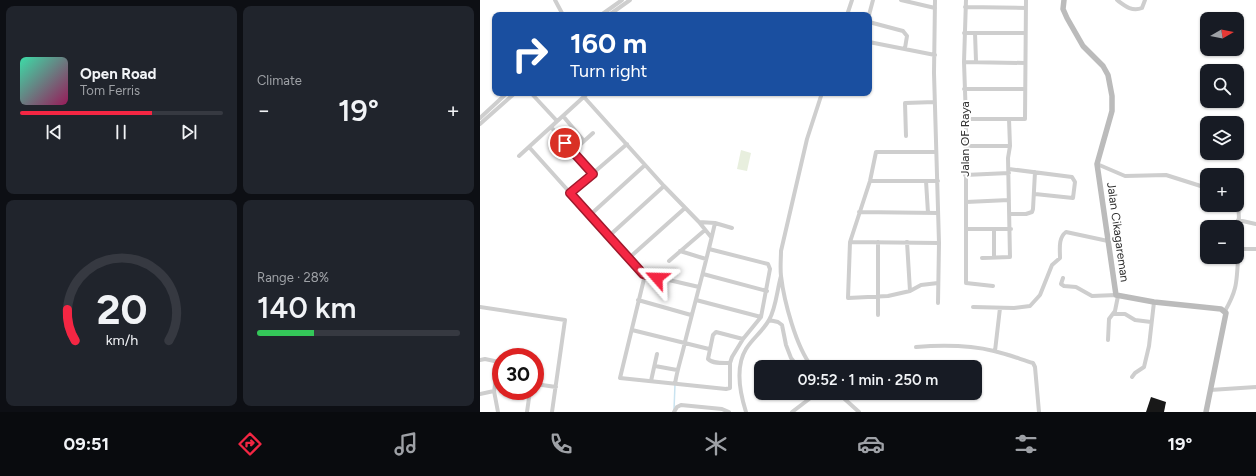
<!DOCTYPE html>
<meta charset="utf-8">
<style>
body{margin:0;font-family:Figtree,sans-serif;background:#20242c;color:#f1f3f6;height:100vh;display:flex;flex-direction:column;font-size:15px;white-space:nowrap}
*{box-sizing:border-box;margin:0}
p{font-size:13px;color:#9ea1a6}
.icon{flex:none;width:22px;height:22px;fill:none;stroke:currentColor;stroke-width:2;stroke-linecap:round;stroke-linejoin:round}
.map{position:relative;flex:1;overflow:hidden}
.side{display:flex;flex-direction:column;gap:6px;padding:6px;background:#0d0f14;width:480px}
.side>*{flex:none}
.banner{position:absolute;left:12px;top:12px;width:380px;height:84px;border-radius:8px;box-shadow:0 1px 3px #0004;background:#1a4fa0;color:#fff;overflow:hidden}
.needle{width:26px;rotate:81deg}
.controls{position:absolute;left:720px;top:12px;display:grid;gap:8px}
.controls a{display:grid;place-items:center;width:44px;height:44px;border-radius:8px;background:#171b24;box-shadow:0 1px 3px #0004;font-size:20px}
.speed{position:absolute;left:12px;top:348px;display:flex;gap:8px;font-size:20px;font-weight:700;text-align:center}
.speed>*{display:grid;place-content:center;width:52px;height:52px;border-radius:50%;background:#171b24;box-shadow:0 1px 3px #0004;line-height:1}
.speed .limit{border:6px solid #d22;background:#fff;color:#111}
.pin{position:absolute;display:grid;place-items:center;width:34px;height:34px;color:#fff;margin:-17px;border:2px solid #fff;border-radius:50%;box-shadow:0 1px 4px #0007}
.me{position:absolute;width:44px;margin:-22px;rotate:295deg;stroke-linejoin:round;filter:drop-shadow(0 0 3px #0008)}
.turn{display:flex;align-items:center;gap:14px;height:84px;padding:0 12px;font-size:18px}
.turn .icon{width:52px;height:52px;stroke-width:2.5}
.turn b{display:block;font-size:28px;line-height:34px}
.big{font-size:30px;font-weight:600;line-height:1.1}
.side .widget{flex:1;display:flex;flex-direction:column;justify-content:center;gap:6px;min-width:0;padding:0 14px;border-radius:8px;background:#20242c}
.side .dial{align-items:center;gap:0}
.dial svg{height:104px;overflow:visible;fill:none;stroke:#363941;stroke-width:7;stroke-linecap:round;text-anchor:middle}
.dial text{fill:#f1f3f6;stroke:none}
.song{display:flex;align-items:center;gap:12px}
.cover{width:48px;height:48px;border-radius:6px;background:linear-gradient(135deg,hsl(160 70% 55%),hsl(330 70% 35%))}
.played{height:4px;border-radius:2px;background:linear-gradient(90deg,#f42643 65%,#363941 65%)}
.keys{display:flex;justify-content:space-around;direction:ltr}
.heat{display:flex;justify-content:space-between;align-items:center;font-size:22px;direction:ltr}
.charge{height:6px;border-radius:3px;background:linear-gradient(90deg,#34c759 28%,#363941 0)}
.side .tiles{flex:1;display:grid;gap:6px;grid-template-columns:repeat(2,1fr)}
.trip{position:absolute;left:274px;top:360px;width:228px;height:40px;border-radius:8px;background:#171b24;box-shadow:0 1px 3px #0004;font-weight:600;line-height:40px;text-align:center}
.tabs{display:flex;height:64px;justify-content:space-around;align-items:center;background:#090b0e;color:#9ea1a6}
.tabs .icon{width:28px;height:28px}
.tabs .active{color:#f42643}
.tabs b{font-size:18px;color:#f1f3f6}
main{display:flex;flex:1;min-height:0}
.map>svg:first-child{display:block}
</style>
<main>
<section class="side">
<div class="tiles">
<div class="widget">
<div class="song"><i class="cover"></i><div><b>Open Road</b><p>Tom Ferris</p></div></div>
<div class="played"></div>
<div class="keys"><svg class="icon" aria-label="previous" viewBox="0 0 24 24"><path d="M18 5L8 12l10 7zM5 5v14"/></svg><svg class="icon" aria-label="pause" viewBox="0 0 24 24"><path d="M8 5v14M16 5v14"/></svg><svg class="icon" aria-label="next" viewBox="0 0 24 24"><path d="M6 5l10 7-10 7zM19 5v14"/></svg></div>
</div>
<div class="widget"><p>Climate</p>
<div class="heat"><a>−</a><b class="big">19°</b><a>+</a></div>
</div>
<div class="widget dial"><svg viewBox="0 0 100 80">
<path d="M14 69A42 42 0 1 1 86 69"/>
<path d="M14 69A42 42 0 0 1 8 45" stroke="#f42643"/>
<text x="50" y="56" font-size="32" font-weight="700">20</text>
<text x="50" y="72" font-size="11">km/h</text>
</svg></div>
<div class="widget"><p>Range · 28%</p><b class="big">140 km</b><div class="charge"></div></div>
</div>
</section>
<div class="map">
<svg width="776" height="412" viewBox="0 0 776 412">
<rect width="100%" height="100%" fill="#fff"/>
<path fill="#e8efde" d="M261 150 271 153 267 171 257 169Z"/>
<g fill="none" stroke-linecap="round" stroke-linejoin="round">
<path stroke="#c9e3f0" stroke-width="1.5" d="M194 410 195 384"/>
</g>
<path fill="#181818" d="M671 397 686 402 684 412H666Z"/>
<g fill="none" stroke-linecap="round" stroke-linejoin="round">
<path stroke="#cecece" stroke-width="4" d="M75 0 83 15
M421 0 455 8
M455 0 454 73 459 243 458 303
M486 0 484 62 486 119V283L513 286
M637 0C645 6 652 12 662 8L665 0
M485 7 546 8
M121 15 142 0
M129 15 150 0
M367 15 372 0
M389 15 393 0
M389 22 423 31 427 36 425 48
M484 33H545
M495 33 496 61
M389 42 455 55
M484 62 545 63
M484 89H545
M51 93 77 121
M104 97 184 186 219 222 231 237
M83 116 104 141
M0 118 27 93
M486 119H545L546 0
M0 124 35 93
M71 127 113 174
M426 136 425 103 455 102
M485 146H530
M49 147 163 274 164 279 140 378 246 389 250 388V363L252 357 263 339 281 317 290 269 288 264 229 249
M93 151 113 133
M456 152H396L390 181 370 242 368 298 408 296 430 291 441 285 458 283
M39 156 108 93
M617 164 645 176 686 175 727 188
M529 169 592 177 595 182 593 198 555 194
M485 175 529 173
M390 181H458
M446 181 448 213
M90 193 147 144
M486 202 529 200
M379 212 458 213
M530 214H546L552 212 553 209 555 172
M110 215 165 165
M758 220 776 224
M235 223 252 228
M486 229H531
M514 230V258
M129 236 184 186
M370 242 459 243
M427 242 430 291
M758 249H776
M200 251 226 259
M149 258 205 208
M502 258 530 257 528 158 530 146 529 119
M189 261 225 230
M163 274 219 287
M223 274 287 291
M583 278 581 284 584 286 596 287 612 296 636 295
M158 300 211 315
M216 300 281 317
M0 307 85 320 72 412
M493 307 534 308 550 306 560 295 572 265 580 258C580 249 578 238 586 232L628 241
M745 311C749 304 753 296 755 288 758 277 761 210 757 201
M633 314H645L655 320 671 322
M398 315V242
M289 320 298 322 302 325 306 345 311 358 318 367
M152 330 229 349
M628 340 629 319 635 311 638 296
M436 347C462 345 489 345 514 351 527 354 540 359 553 363L555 367 559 412
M515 351 520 308
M0 360 5 359 19 362 14 391 0 394
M250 363C243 363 233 364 228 359L233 335 236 332 263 339
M175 366 197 370
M332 367C316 347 304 301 301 276 300 267 301 259 301 251L327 139 342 93
M652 377 655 373 664 367 669 346 674 302
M171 381 177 354
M55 384 76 387
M195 384C197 370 202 356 205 342 215 302 226 263 235 223L219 222
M730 390 776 387
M14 391 18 412
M358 393 379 412
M47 412 50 391
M194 412 197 407 201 405 242 409 249 412
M266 412C260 393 255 367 266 349 272 339 283 331 289 320 296 308 297 290 301 276
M312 412 337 393"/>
<path stroke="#bbb" stroke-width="5.5" d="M584 0 583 9 587 18 603 46 623 66 628 75 632 96V111L617 164 636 295 674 302 741 309 746 313 726 412"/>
</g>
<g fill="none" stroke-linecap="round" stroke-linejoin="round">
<defs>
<path id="route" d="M85 143 113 174 90 193 163 274 177 278"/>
</defs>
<use href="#route" stroke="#9f192c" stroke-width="10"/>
<use href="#route" stroke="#f42643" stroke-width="7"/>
</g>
<g text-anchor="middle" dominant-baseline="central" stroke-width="4" stroke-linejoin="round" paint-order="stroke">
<g font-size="12" fill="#313131" stroke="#fff">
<text transform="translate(485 139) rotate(-90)">Jalan OF Raya</text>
<text transform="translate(638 232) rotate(82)">Jalan Cikagareman</text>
</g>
</g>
</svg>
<div class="controls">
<a><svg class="needle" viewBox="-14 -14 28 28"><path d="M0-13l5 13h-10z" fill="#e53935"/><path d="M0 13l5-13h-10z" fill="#9ea1a6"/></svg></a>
<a><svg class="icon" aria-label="search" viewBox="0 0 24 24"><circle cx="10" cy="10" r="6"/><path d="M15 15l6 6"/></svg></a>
<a><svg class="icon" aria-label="layers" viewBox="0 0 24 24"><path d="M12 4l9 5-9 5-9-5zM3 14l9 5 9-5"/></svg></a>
<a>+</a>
<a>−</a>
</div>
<div class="speed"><div class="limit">30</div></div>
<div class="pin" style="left:85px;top:143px;background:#d93025"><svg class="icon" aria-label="arrive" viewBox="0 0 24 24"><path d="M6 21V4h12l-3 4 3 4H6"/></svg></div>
<svg class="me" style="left:177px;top:278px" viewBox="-20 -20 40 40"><path d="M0-17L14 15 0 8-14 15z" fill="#f42643" stroke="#fff" stroke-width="4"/></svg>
<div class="trip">09:52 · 1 min · 250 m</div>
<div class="banner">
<div class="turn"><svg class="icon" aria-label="right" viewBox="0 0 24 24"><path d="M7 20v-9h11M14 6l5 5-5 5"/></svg><div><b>160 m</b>Turn right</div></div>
</div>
</div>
</main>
<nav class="tabs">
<b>09:51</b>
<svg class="icon active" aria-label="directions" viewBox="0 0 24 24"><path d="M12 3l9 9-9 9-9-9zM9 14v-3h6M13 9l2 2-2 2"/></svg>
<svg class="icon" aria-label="music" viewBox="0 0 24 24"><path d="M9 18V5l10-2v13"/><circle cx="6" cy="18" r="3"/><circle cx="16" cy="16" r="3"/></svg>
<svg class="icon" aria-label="phone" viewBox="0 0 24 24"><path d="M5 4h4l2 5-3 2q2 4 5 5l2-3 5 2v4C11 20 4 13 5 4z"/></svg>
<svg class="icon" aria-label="climate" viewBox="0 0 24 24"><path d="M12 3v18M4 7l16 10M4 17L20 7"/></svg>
<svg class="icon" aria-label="car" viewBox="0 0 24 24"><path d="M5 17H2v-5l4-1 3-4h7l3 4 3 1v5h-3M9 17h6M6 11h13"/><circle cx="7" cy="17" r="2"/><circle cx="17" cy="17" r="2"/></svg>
<svg class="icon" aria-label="filters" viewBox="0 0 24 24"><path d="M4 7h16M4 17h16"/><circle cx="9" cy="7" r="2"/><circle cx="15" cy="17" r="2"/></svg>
<b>19°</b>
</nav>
